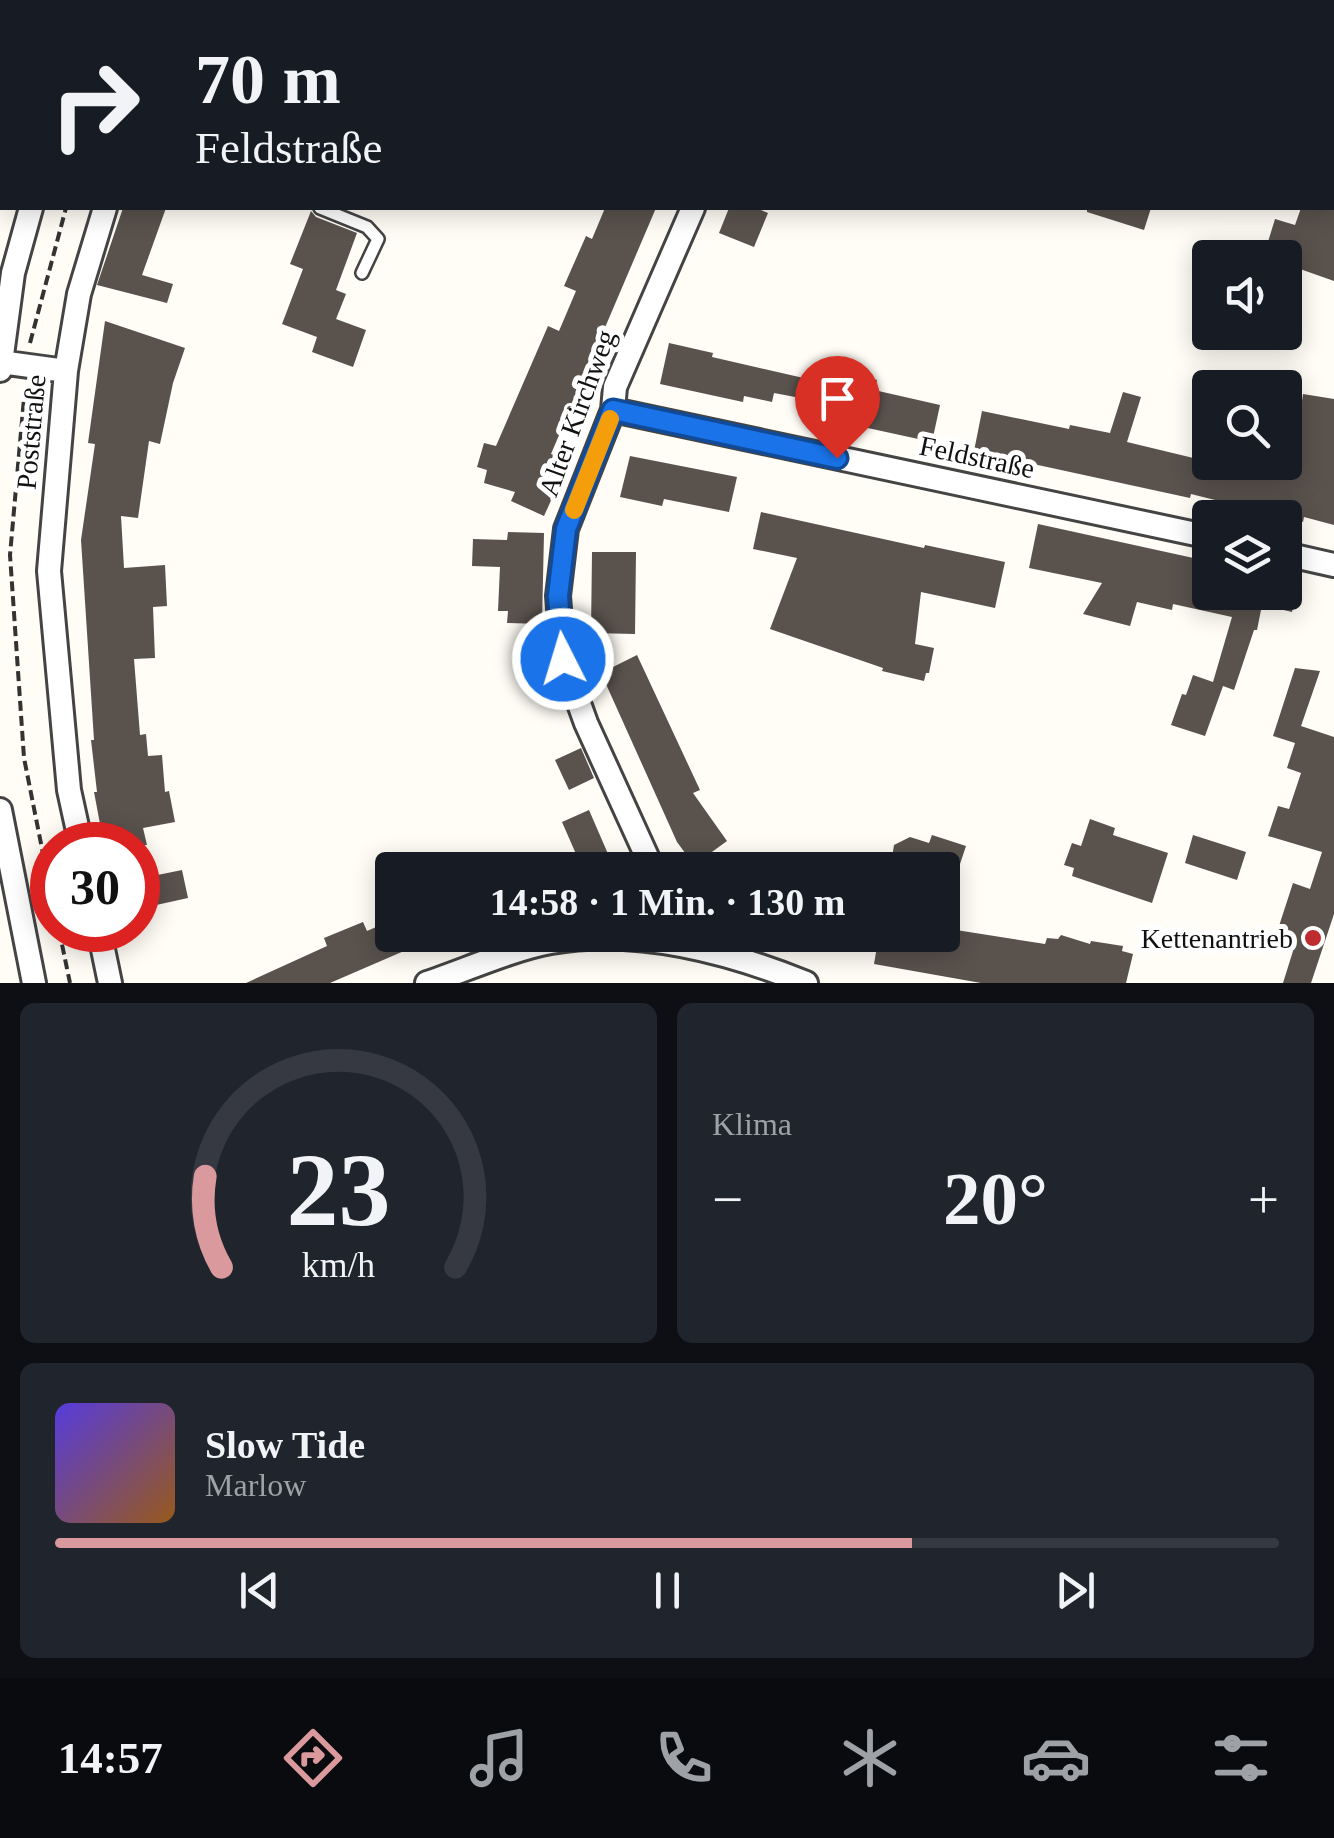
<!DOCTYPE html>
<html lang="de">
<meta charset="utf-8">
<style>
body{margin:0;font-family:"Times New Roman",serif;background:#20242c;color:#f1f3f6;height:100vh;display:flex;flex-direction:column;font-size:38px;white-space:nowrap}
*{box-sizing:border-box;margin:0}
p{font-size:32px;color:#9ea1a6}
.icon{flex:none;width:55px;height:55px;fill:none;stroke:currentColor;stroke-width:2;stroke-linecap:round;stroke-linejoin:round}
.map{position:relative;height:983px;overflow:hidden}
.details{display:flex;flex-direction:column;gap:20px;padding:20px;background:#0d0f14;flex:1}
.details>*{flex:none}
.banner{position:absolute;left:0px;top:0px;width:1335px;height:210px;box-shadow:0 5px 25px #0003;background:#171b24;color:#f1f3f6;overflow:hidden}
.fabs{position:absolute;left:1192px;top:240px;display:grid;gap:20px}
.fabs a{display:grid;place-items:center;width:110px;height:110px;border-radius:10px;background:#171b24;box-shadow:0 5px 25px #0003;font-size:50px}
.speed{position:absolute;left:30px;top:822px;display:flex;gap:20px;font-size:50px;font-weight:700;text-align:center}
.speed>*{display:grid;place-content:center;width:130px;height:130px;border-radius:50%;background:#171b24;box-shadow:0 5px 25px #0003;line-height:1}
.speed .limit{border:15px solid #d22;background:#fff;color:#111}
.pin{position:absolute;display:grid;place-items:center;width:85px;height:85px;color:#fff;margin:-102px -42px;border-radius:50% 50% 50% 0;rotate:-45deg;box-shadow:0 0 10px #0007}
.pin .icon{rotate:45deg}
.me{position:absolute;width:110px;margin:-55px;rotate:355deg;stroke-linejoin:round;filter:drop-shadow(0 0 8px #0008)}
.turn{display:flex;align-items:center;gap:35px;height:210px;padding:0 30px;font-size:45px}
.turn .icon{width:130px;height:130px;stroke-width:2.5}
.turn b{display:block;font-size:70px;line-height:85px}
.big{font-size:75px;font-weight:700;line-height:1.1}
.details .widget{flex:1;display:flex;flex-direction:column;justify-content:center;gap:15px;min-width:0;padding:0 35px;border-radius:15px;background:#20242c}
.details .dial{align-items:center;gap:0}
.dial svg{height:260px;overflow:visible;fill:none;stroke:#363941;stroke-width:7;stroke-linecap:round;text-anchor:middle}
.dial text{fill:#f1f3f6;stroke:none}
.song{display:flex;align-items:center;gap:30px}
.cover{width:120px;height:120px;border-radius:15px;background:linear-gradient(135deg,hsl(250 70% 55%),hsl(30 70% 35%))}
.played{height:10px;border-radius:5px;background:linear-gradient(90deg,#da999d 70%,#363941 70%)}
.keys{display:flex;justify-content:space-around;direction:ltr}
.heat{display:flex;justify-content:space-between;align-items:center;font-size:55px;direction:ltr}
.details .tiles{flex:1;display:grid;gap:20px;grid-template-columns:1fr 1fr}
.widget:last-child{grid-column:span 2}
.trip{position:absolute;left:375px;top:852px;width:585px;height:100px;border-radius:10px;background:#171b24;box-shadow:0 5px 25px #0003;font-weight:700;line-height:100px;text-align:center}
.tabs{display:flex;height:160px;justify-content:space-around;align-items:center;background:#090b0e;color:#9ea1a6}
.tabs .icon{width:70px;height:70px}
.tabs .on{color:#da999d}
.tabs b{font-size:45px;color:#f1f3f6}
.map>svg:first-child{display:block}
</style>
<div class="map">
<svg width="1334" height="983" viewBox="0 0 1334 983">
<rect width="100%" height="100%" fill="#fffdf5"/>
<path fill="#d4e9bf" d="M963 0H1156L962 2Z"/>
<path fill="#59524d" d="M123 208H166L142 275 173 284 167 303 97 285Z
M605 208H656L551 454 569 461 544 516 511 501 515 492 484 483 487 470 477 467 484 443 496 446 548 326 559 331 576 291 564 286 586 236 592 239Z
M729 208H756L768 213 754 247 719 233Z
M1087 208H1151L1144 230 1087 212Z
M1301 208H1334V281L1300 269 1289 304 1285 303V258H1263L1275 219 1295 225Z
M311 211 316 217 357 233 336 290 346 294 336 319 366 330 353 367 312 352 317 337 282 324 303 269 290 264Z
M105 321 185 348 173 383 160 444 149 441 138 518 121 516 124 568 165 565 167 606 153 607 155 658 134 659 140 735 146 734 148 756 162 755 165 792 169 791 175 822 143 828 147 845H104L94 792H97L91 740H94L81 540 95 444 88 443Z
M669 343 713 353 712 357 843 387 844 381 855 384 857 375 877 380 874 390 940 405 932 442 808 415 811 400 774 393 772 402 744 396 743 402 660 384Z
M1123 392 1141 397 1127 442 1210 462H1285V398L1302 401 1303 394 1334 399V525L1304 517 1303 522 1191 494 1190 498 974 451 982 411 1069 429 1070 425 1110 433Z
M630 456 737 477 729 512 664 499 662 506 620 497Z
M761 512 924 548 925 545 1005 562 995 608 921 592 915 644 934 648 929 673H926L924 681 882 671 883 668 770 629 797 558 753 549Z
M1038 524 1198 559 1193 582 1206 585 1204 592H1296L1292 612 1262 605 1257 630H1254L1234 690 1223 686 1205 736 1171 725 1182 694 1186 695 1193 675 1213 682 1232 617 1173 604 1172 610 1137 602 1130 626 1083 614 1102 583 1029 568Z
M508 532 544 533 542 624 507 623 508 611H498L500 567 472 566 473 539 507 540Z
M592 552H636L635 634 591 633Z
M637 655 700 790 693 793 727 841 694 865 677 842 601 673Z
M1295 668 1320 671 1301 726 1334 737V914L1311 983H1283L1293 951 1286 949 1290 935 1283 932 1284 927 1279 926 1293 883 1310 889 1322 852 1268 836 1278 806 1289 809 1301 773 1287 768 1295 743 1273 736Z
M581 748 594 778 569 790 555 760Z
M589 810 615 870H539L576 854 562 822Z
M1090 819 1115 828 1113 835 1168 853 1152 903 1072 876 1074 868 1064 865 1072 843 1081 846Z
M932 835 966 846 958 870H890L894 845 910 837 929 843Z
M1193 835 1246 852 1237 880 1185 863Z
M182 870 188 898 138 909V879Z
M392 920V935H441L330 983H246L327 946 324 938 363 922 367 931Z
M956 930 1045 944 1047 938 1058 939 1061 935 1090 944 1091 941 1123 946 1122 951 1133 954 1126 983H981L874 964 879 935H955Z"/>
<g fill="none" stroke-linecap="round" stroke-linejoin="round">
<defs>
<path id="lane" d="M320 208 367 227 378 239 362 273"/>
<path id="street" d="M578 0 585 2
M128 2 129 0
M209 2 210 0
M789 2V0
M1293 2V0
M0 362 66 371
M0 370 13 273 31 208
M613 410 1210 537
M1285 554 1334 565
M0 810 34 983
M81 845 69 790 49 571 66 371 79 294 105 208
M653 870 586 723 563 659 558 596 566 529 613 410 615 387 693 208
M99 930 110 983
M427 983C466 970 512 949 551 942 637 927 727 951 806 983"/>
</defs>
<use href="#lane" stroke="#444" stroke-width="16"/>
<use href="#street" stroke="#444" stroke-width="28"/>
<path stroke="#333" stroke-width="4" stroke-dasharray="10 5" stroke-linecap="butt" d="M163 2 164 0
M990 2V0
M1130 2 1132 0
M30 343 66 208
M25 387 10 555 24 758 52 899
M59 930 70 983"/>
<use href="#lane" stroke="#fff" stroke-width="11"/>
<use href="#street" stroke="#fff" stroke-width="22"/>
</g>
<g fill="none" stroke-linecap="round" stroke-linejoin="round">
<defs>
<path id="route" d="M563 659 558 596 566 529 613 410 837 458"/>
</defs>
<use href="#route" stroke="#114b97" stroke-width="25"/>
<use href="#route" stroke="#1a73e8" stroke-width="18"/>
<path stroke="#f59e0b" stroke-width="18" d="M574 510 610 419"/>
</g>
<circle fill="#be2c30" stroke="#fff" stroke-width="4" cx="1313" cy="938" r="10"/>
<g text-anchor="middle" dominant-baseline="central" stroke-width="10" stroke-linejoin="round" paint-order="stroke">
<g font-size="28" fill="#111" stroke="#fff">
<text transform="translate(577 413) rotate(-70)">Alter Kirchweg</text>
<text transform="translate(31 432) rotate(-85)">Poststraße</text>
<text transform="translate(977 457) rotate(12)">Feldstraße</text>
</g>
<g font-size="28" fill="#111" stroke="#fff" text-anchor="end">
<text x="1293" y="938">Kettenantrieb</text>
</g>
</g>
</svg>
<div class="fabs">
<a><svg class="icon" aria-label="sound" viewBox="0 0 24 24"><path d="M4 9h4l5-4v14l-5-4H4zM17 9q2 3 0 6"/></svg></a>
<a><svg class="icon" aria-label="search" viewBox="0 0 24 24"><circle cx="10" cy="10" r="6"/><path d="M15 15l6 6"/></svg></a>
<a><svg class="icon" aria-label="layers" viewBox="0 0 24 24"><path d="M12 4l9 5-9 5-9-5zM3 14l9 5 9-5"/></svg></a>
</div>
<div class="speed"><div class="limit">30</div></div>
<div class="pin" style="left:837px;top:458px;background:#d93025"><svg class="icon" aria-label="arrive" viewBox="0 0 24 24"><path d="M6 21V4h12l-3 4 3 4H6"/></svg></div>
<svg class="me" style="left:563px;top:659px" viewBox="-20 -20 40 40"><circle r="17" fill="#1a73e8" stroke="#fff" stroke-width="3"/><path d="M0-11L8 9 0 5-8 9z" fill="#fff"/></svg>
<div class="trip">14:58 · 1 Min. · 130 m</div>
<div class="banner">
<div class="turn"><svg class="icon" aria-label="right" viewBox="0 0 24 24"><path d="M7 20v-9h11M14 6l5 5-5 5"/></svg><div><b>70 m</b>Feldstraße</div></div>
</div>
</div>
<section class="details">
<div class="tiles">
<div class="widget dial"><svg viewBox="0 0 100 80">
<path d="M14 69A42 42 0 1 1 86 69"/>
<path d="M14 69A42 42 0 0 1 9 41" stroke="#da999d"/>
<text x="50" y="56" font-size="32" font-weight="700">23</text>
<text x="50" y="72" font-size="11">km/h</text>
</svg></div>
<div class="widget"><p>Klima</p>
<div class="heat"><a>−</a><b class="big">20°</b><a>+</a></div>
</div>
<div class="widget">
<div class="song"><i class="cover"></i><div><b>Slow Tide</b><p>Marlow</p></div></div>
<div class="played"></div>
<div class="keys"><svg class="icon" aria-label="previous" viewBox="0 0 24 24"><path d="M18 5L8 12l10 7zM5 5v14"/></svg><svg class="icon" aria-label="pause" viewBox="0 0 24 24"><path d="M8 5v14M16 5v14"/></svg><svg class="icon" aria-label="next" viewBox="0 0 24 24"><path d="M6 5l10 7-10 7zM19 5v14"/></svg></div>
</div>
</div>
</section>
<nav class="tabs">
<b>14:57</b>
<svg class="icon on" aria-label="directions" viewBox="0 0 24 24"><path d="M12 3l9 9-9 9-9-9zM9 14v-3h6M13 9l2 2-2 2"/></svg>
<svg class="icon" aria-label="music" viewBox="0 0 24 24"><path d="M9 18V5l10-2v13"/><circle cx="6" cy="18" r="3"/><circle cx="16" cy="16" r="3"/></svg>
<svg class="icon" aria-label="phone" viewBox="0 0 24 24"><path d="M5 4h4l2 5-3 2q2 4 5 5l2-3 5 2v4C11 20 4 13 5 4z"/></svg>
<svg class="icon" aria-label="climate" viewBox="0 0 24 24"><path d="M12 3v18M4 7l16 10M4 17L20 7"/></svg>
<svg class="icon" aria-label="car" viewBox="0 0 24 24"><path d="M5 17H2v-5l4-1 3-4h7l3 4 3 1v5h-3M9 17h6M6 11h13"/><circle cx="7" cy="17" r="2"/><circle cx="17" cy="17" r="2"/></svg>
<svg class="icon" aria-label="filters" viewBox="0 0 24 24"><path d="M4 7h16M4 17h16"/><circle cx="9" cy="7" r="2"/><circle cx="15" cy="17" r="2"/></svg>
</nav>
